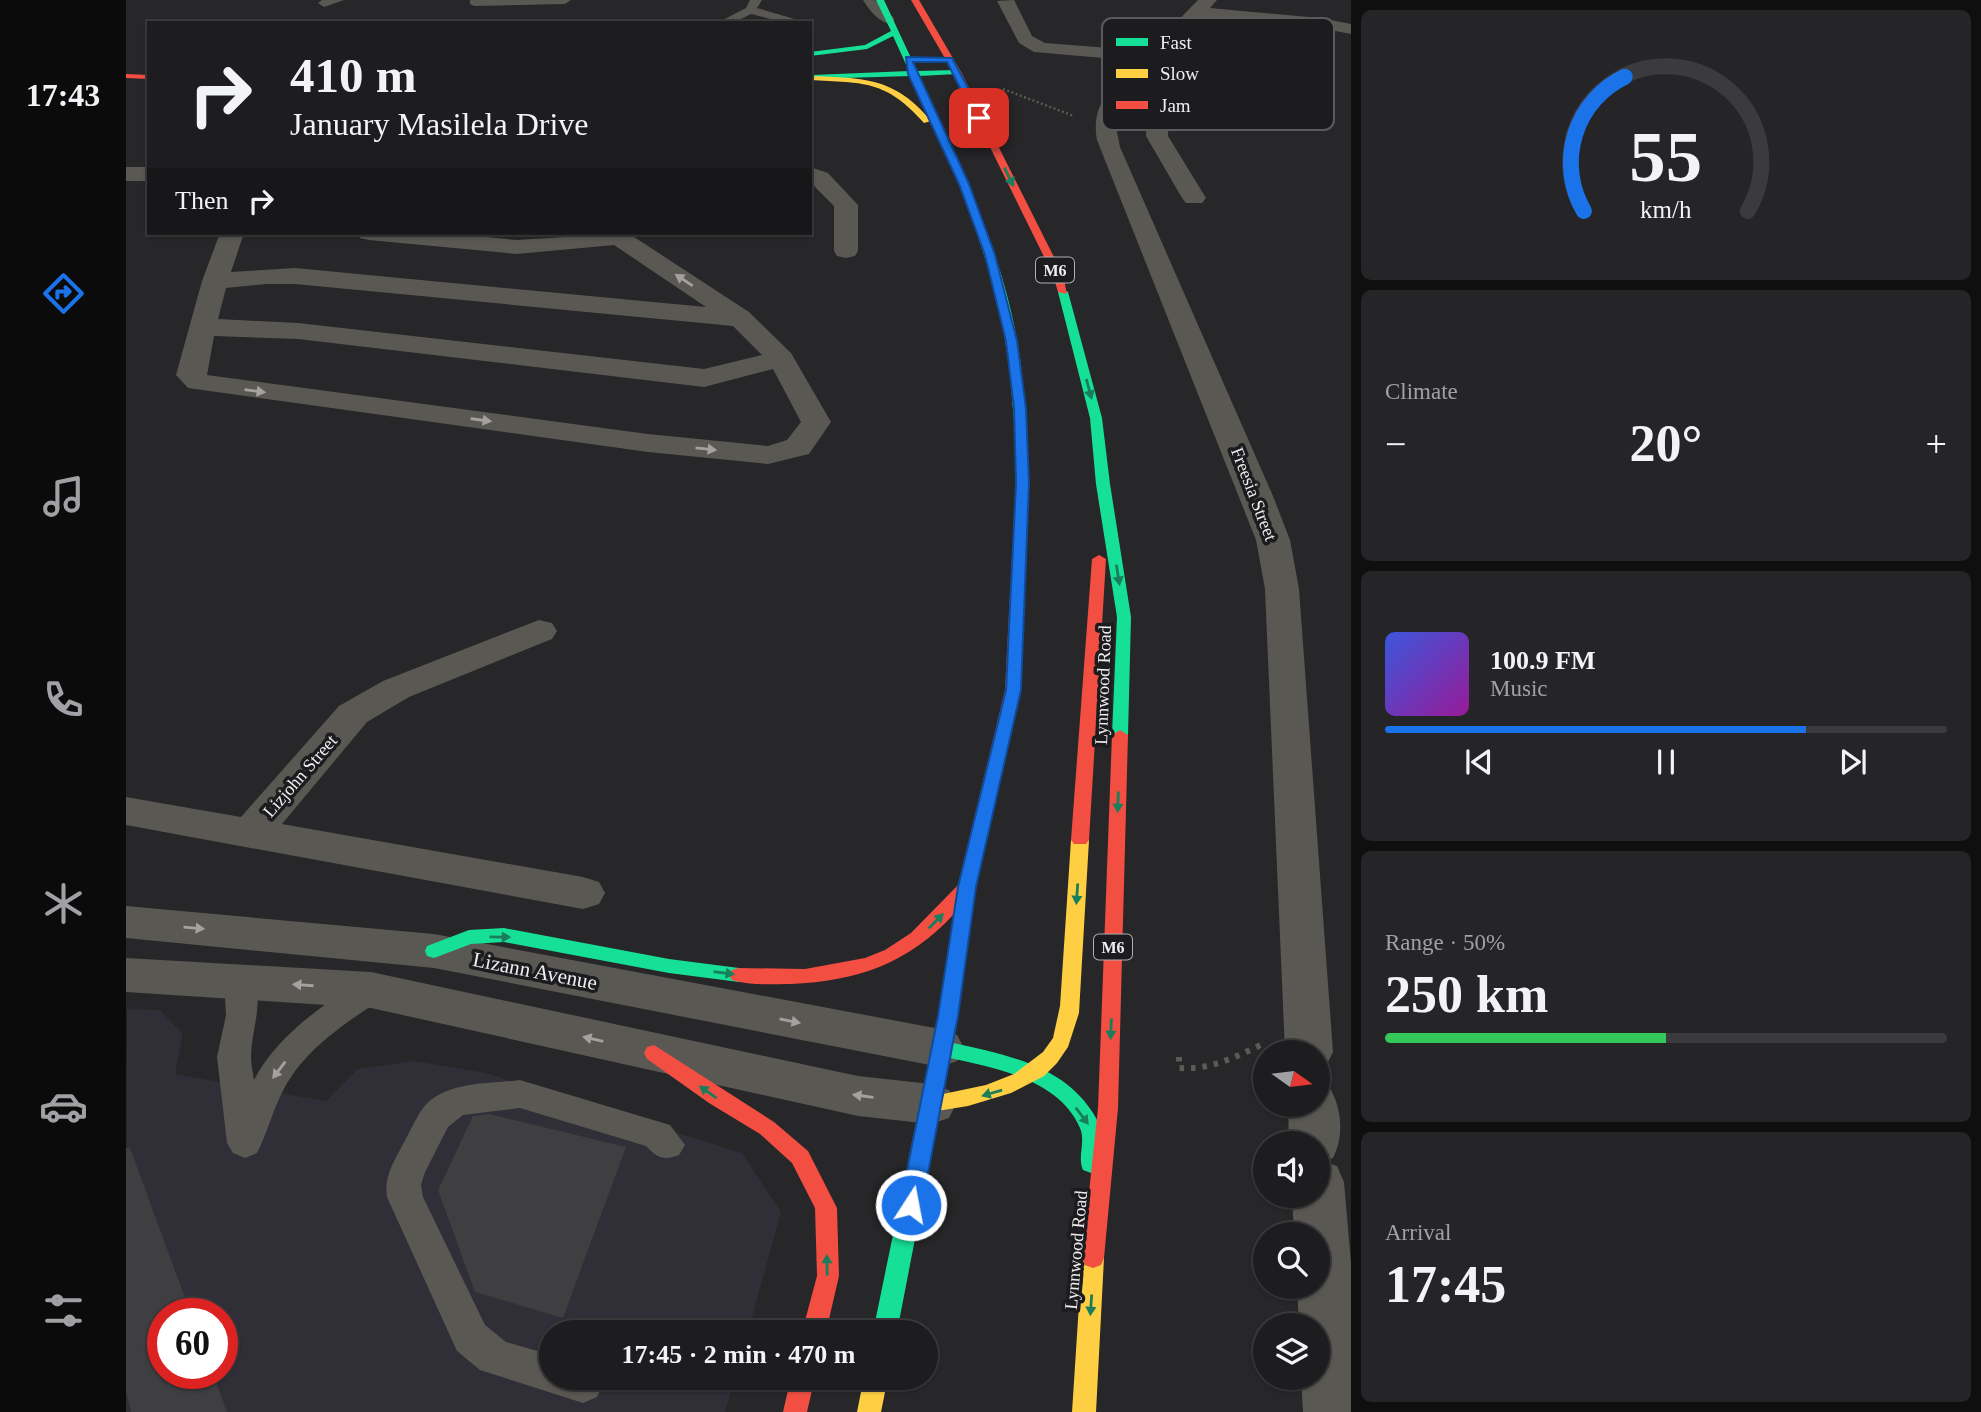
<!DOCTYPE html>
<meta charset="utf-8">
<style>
body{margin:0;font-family:"Times New Roman",serif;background:#252527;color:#f1f3f6;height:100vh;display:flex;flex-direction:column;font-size:26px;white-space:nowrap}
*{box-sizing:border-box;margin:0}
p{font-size:23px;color:#a0a1a4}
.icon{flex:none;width:38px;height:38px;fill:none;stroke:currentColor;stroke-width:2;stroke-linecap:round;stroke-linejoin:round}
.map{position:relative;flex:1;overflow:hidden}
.details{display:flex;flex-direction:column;gap:10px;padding:10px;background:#100f10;width:630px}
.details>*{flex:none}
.top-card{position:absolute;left:21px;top:21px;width:665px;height:214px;border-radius:0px;box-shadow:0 2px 5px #0004,0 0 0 2px #3b3a3c;background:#1d1c1e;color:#f1f3f6;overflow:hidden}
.needle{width:46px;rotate:104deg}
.controls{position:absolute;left:1127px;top:1040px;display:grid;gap:14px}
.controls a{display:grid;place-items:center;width:77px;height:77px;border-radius:50%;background:#1d1c1e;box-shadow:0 2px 5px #0004,0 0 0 2px #3b3a3c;font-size:35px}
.speed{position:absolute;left:21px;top:1298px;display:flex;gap:14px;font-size:35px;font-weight:700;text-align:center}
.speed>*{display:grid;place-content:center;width:91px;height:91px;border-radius:50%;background:#1d1c1e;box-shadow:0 2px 5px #0004,0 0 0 2px #3b3a3c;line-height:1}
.speed .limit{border:10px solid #d22;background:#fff;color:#111}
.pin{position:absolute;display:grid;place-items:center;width:60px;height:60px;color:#fff;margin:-30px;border-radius:14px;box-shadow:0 4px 10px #0006}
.me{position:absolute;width:77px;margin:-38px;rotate:11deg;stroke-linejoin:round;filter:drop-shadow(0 0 5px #0008)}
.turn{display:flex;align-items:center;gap:24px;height:147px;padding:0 28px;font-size:32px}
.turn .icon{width:91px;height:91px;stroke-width:2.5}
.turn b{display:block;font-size:49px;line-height:60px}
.then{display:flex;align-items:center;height:66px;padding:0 28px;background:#0003;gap:14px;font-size:26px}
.big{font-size:52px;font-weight:600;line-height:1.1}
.details .widget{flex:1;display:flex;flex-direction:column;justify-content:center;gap:10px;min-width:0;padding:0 24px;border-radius:10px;background:#252527}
.details .dial{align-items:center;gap:0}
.dial svg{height:182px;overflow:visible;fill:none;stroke:#3b3a3c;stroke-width:7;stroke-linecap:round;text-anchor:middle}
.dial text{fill:#f1f3f6;stroke:none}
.song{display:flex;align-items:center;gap:21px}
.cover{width:84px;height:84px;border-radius:10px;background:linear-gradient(135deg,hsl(230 70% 55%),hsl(300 70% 35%))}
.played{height:7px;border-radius:4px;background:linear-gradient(90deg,#1a73e8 75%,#3b3a3c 75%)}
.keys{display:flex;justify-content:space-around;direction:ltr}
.heat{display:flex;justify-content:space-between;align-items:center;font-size:38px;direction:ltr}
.charge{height:10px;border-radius:5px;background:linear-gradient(90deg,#34c759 50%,#3b3a3c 0)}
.trip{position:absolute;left:413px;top:1320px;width:399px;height:70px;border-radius:35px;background:#1d1c1e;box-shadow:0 2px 5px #0004,0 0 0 2px #3b3a3c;font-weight:600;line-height:70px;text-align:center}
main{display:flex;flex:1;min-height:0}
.menu{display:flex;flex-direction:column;width:126px;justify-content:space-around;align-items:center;background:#0c0b0c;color:#a0a1a4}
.menu .icon{width:49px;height:49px}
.menu .selected{color:#1a73e8}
.menu b{font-size:32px;color:#f1f3f6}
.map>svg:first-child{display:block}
</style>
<main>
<nav class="menu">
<b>17:43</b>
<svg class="icon selected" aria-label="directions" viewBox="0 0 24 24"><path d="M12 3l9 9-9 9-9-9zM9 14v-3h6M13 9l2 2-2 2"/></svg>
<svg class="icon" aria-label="music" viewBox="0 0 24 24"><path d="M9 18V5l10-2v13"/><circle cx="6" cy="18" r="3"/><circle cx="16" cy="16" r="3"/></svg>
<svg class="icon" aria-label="phone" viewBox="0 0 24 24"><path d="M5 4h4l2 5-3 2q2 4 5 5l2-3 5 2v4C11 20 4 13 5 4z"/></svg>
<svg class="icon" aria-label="climate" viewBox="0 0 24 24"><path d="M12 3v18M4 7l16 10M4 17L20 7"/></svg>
<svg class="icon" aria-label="car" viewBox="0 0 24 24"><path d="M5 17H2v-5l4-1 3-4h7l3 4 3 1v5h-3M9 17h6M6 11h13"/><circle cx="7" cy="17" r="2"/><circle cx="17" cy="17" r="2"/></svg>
<svg class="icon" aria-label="filters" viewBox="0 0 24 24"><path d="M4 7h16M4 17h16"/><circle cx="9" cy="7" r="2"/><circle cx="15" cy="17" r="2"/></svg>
</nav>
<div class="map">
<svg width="1225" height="1412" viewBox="0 0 1225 1412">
<rect width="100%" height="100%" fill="#272628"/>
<path fill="#302e36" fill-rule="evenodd" d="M1 1009 34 1010 57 1034 49 1074 200 1101 232 1069 288 1061 360 1073 616 1153 655 1212 622 1332H425V1377H609L599 1412H0ZM37 1314H96V1374H37Z"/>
<path fill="#3f3e40" d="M363 1114 500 1147 437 1318 349 1292 312 1190 347 1116Z
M0 1148H4L65 1314H37V1374H87L101 1412H5L0 1392Z"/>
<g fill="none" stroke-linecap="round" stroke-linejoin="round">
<path stroke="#5c5a55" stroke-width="2.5" stroke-dasharray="2 2.5" stroke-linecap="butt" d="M877 89 948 116"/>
<path stroke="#5c5a55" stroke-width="6" stroke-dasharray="4.5 7" stroke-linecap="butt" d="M1053 1057V1068C1085 1070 1109 1057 1137 1044"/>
<path fill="#5a5852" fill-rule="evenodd" d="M196 0H218L198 7 192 3Z
M344 0H445L439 4 348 6 344 4Z
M624 0H636L631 8 682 23H660L625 14 607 23H591L620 8Z
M737 0H749L768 18V24C755 25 744 11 737 0Z
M114 969 125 973C140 1000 125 1029 125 1057 125 1064 127 1073 128 1080 148 1042 182 1016 217 992 225 987 236 978 246 978 250 978 253 980 256 981L261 990 256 999C221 1022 180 1048 159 1087 147 1108 142 1132 131 1153L119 1158 107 1153 101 1143 91 1057 100 1015 98 981 103 973Z
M394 1080 544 1125 559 1145 553 1155C538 1161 531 1158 520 1146L394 1108 337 1115 322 1127 299 1172 295 1185 297 1197 359 1325 380 1342 425 1355V1377H474L477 1384 471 1397 457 1403 354 1370 331 1351 261 1197C258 1177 267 1163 276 1146 283 1134 289 1119 297 1108 318 1081 363 1084 394 1080Z"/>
<path fill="#5a5852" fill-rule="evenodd" d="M888 0 906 36 919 43 1022 51 1072 0H1091L1084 8 1194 18 1225 24V34L1194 28 1075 18 999 97 1028 100 1064 65H1078L1081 69 1078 73 1043 108 1042 136 1080 198 1076 203H1060L1056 198 1020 136 1022 112 993 108 990 127 994 147 1147 496 1164 540 1173 589 1207 1052 1200 1066 1192 1068V1052H1159L1139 589 1130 540 971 140C964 103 988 85 1012 61L908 52 893 43 871 1Z
M0 167H23V181H0Z
M684 167 702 173 732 205V251L729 256 720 258 711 256 708 251V206L684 182Z
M94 233H118L105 272 169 268 580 307 488 245 391 254 243 240 234 238 231 233H318L391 240 502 233 623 312 665 353 705 422 683 454 642 464 522 452 62 388 50 375 76 281ZM141 284H169L607 326 636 355 578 369 172 323 92 319 100 288ZM88 336 172 339 578 387 647 369 675 422 661 440 642 446 522 434 81 375Z
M413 620 426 623 431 631 426 639 283 697 241 722 156 824 457 877 473 882 479 893 473 904 457 909 0 825V797L115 817 213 706 257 681Z
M0 906 308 934 814 1029 831 1035 838 1048 831 1061 814 1067 308 968 0 938Z
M0 958 245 972 732 1076 805 1084 823 1090 830 1104 823 1118 805 1124 732 1116 245 1008 0 992Z
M1192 1085 1205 1090C1216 1111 1218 1136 1207 1158L1197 1162 1211 1166 1218 1182 1225 1263V1412H1177L1175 1377H1192V1325H1173L1171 1286H1192V1234H1168L1166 1195H1192V1143H1163L1162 1104H1192Z"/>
<path fill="#16e098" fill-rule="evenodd" d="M750 0H758L791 71 831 70 835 72 831 74 793 76C839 172 887 275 897 383 898 395 902 413 898 425L894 426 888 422C885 385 882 347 873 311 855 229 820 152 785 76L684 79 686 75 783 71 767 36 741 49 684 56V52L739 45 765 31Z
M937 289 942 292 976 418 984 484 1005 617 1002 735 994 740 986 735 991 617 970 484 964 418 932 292Z
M834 926 841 928 843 933 827 1043C881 1055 941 1066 970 1118 979 1133 980 1155 973 1170L965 1173 957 1170C951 1157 960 1142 954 1128 933 1079 869 1068 824 1058L771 1332H747L812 1016 825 933 827 928Z
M378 928 543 959 613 968 620 970 623 975 620 980 613 982 543 973 378 942 345 944 308 958 301 956 299 951 301 946 343 930Z"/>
<path fill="#ffcf43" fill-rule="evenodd" d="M684 76C737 78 769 77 805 121L798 123C760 80 738 83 684 80Z
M954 834 960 836 963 840 953 1013 942 1047 931 1063 918 1076 885 1093 842 1106 805 1112 798 1110 795 1104 798 1098 860 1085 888 1074 917 1052 927 1038 934 1006 945 840 948 836Z
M967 1248 975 1251 978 1258 970 1412H946L956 1258 959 1251Z
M738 1377H762L755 1412H731Z"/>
<path fill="#f24e42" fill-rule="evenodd" d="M785 0H793L835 72 937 275 941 294 932 292 927 275 827 72Z
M0 74 23 75V79L0 78Z
M894 418 900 422 902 483 895 690 850 887 843 933 841 938 834 940 827 938 825 933 828 914C782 964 731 981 665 984 646 984 624 986 606 980L603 975 606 970 613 968 679 969 739 958 759 950 785 933 832 885 879 690 890 483 888 422Z
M973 555 980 559 963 840 960 844H948L945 840 966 559Z
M994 730 1002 735 992 1108 978 1258 975 1265 967 1268 959 1265 956 1258 972 1108 986 735Z
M528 1045 648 1122 682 1151 711 1208 713 1276 700 1332H676L691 1276 689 1208 666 1163 634 1134 583 1103 521 1059 518 1053 521 1047Z
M665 1377H689L681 1412H657Z"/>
</g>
<defs><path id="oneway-solid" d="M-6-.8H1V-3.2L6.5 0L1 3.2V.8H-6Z" transform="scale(1.75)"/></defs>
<g fill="#197e5c">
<use href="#oneway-solid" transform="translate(883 177) rotate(64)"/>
<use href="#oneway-solid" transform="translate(963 389) rotate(75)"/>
<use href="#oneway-solid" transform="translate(992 575) rotate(81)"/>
<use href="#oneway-solid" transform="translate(992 802) rotate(92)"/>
<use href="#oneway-solid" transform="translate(951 894) rotate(94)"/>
<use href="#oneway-solid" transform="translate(810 921) rotate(-45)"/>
<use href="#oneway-solid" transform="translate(374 937) rotate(1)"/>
<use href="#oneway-solid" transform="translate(598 973) rotate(8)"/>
<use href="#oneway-solid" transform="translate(985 1029) rotate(92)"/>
<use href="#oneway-solid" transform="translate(582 1092) rotate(-145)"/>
<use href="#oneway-solid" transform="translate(866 1093) rotate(164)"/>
<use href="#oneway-solid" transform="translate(956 1116) rotate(53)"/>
<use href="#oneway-solid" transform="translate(701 1265) rotate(-91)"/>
<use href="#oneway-solid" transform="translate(965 1305) rotate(94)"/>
</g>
<g fill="#a4a2a1">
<use href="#oneway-solid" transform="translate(558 280) rotate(-146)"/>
<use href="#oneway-solid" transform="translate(129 391) rotate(7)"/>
<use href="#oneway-solid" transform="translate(355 420) rotate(8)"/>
<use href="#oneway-solid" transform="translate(580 449) rotate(6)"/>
<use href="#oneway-solid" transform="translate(68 928) rotate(5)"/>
<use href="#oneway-solid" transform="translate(177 985) rotate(-176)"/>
<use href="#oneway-solid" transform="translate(664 1021) rotate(11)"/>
<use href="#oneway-solid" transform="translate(467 1039) rotate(-167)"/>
<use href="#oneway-solid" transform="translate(153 1070) rotate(127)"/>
<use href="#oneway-solid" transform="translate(737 1096) rotate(-172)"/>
</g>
<path fill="#1a73e8" stroke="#114b97" stroke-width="2" d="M780 57 826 58 858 118 853 120 849 118 821 62H787L843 184 869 255 891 341 900 408 903 483 895 690 850 887 832 1016 796 1205 793 1212 785 1214 777 1212 774 1205 812 1016 832 887 880 690 890 483 888 408 880 341 859 255 833 184 782 74Z"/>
<g text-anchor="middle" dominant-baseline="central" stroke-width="7" stroke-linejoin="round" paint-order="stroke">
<g fill="#1c1c1f" stroke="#afaeb1" stroke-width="2">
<rect x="910" y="257.5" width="38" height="25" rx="5"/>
<rect x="968" y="934.5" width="38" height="25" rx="5"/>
</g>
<g font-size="16" font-weight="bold" fill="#eeedf0">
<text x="929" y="270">M6</text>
<text x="987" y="947">M6</text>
</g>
<g font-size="18" fill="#eeedf0" stroke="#1c1c1f">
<text transform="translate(1128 494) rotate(69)">Freesia Street</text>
<text transform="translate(977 685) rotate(-88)">Lynnwood Road</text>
<text transform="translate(174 776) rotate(-49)">Lizjohn Street</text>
<text transform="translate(950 1250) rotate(-85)">Lynnwood Road</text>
</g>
<g font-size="21" fill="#eeedf0" stroke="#1c1c1f">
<text transform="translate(409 971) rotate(11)">Lizann Avenue</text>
</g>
</g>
<rect x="976" y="18" width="232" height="112" rx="10" fill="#1c1c1f" stroke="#5b5b5e" stroke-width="2"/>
<rect x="990" y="38" width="32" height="8" fill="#16e098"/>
<rect x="990" y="69" width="32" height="9" fill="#ffcf43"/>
<rect x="990" y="101" width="32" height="8" fill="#f24e42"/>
<g font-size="19" fill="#eeedf0">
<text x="1034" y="49">Fast</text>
<text x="1034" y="80">Slow</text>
<text x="1034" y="112">Jam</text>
</g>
</svg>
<div class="controls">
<a><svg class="needle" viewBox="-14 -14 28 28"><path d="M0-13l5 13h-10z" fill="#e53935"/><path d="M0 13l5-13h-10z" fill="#a0a1a4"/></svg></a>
<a><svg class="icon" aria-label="sound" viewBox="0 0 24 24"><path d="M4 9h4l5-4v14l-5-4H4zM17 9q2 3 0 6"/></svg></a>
<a><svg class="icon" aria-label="search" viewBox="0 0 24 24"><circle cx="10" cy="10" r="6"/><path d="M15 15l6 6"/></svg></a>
<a><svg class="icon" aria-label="layers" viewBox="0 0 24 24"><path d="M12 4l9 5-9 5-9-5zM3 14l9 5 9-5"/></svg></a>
</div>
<div class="speed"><div class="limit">60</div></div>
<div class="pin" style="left:853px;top:118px;background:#d93025"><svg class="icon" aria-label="arrive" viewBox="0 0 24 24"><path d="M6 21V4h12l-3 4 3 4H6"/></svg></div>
<svg class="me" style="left:785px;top:1205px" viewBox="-20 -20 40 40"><circle r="17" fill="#1a73e8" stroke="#fff" stroke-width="3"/><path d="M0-11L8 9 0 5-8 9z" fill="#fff"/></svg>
<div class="trip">17:45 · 2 min · 470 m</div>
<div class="top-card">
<div class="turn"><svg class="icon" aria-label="right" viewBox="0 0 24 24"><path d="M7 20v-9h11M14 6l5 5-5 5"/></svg><div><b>410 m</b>January Masilela Drive</div></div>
<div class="then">Then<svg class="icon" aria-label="right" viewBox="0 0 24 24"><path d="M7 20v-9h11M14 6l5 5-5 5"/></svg></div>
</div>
</div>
<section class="details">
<div class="widget dial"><svg viewBox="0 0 100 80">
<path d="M14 69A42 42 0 1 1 86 69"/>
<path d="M14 69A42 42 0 0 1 32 10" stroke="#1a73e8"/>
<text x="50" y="56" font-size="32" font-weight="700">55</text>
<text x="50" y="72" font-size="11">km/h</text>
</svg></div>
<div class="widget"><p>Climate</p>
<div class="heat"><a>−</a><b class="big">20°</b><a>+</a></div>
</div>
<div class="widget">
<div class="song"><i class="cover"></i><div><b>100.9 FM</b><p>Music</p></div></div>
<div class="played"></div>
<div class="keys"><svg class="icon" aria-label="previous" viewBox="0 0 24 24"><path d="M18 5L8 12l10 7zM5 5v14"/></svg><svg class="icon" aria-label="pause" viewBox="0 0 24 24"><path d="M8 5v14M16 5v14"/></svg><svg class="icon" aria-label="next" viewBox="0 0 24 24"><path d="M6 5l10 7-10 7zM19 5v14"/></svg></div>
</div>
<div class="widget"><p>Range · 50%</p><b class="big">250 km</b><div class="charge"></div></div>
<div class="widget"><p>Arrival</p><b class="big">17:45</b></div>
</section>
</main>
